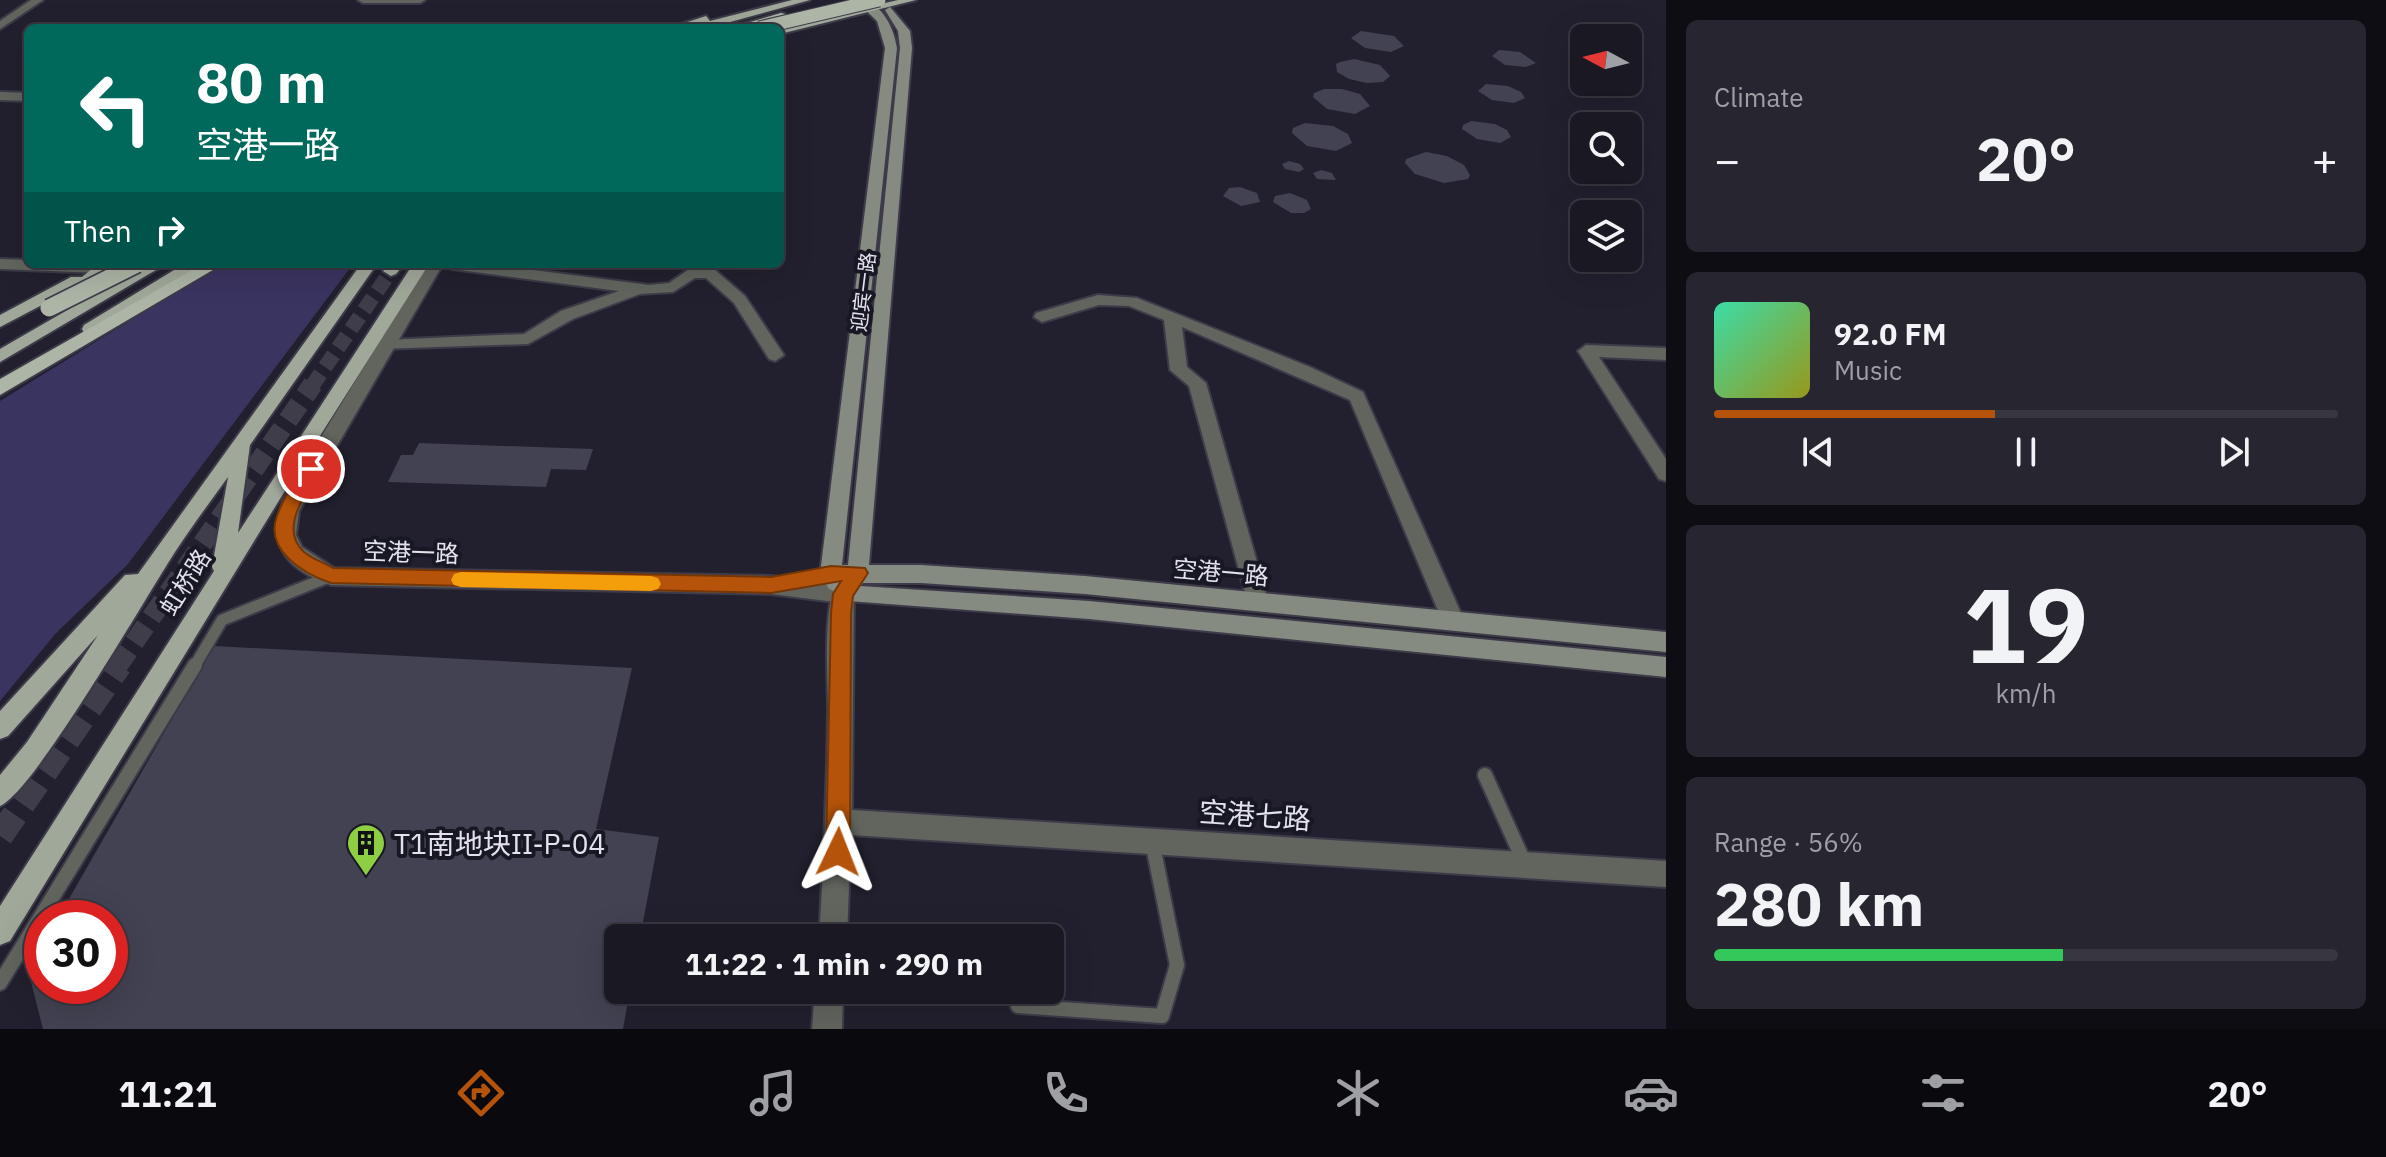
<!DOCTYPE html>
<meta charset="utf-8">
<style>
body{margin:0;font-family:"IBM Plex Sans","Noto Sans SC",sans-serif;background:#27252f;color:#f1f3f6;height:100vh;display:flex;flex-direction:column;font-size:30px;white-space:nowrap}
*{box-sizing:border-box;margin:0}
p{font-size:26px;color:#9fa0a5}
.icon{flex:none;width:44px;height:44px;fill:none;stroke:currentColor;stroke-width:2;stroke-linecap:round;stroke-linejoin:round}
.map{position:relative;flex:1;overflow:hidden}
.details{display:flex;flex-direction:column;gap:20px;padding:20px;background:#0e0d13;width:720px}
.details>*{flex:none}
.banner{position:absolute;left:24px;top:24px;width:760px;height:244px;border-radius:12px;box-shadow:0 8px 32px #0002,0 0 0 2px #383740;background:#00695c;color:#fff;overflow:hidden}
.needle{width:52px;rotate:277deg}
.buttons{position:absolute;left:1570px;top:24px;display:grid;gap:16px}
.buttons a{display:grid;place-items:center;width:72px;height:72px;border-radius:12px;background:#1a1822;box-shadow:0 8px 32px #0002,0 0 0 2px #383740;font-size:40px}
.speed{position:absolute;left:24px;top:900px;display:flex;gap:16px;font-size:40px;font-weight:700;text-align:center}
.speed>*{display:grid;place-content:center;width:104px;height:104px;border-radius:50%;background:#1a1822;box-shadow:0 8px 32px #0002,0 0 0 2px #383740;line-height:1}
.speed .limit{border:12px solid #d22;background:#fff;color:#111}
.pin{position:absolute;display:grid;place-items:center;width:68px;height:68px;color:#fff;margin:-34px;border:4px solid #fff;border-radius:50%;box-shadow:0 2px 8px #0007}
.me{position:absolute;width:88px;margin:-44px;rotate:2deg;stroke-linejoin:round;filter:drop-shadow(0 0 6px #0008)}
.turn{display:flex;align-items:center;gap:28px;height:168px;padding:0 40px;font-size:36px}
.turn .icon{width:104px;height:104px;stroke-width:2.5}
.turn b{display:block;font-size:56px;line-height:68px}
.then{display:flex;align-items:center;height:76px;padding:0 40px;background:#0003;gap:16px;font-size:30px}
.big{font-size:60px;font-weight:800;line-height:1.1}
.details .widget{flex:1;display:flex;flex-direction:column;justify-content:center;gap:12px;min-width:0;padding:0 28px;border-radius:12px;background:#27252f}
.details .dial{align-items:center;gap:0}
.dial b{font-size:104px;line-height:1}
.song{display:flex;align-items:center;gap:24px}
.cover{width:96px;height:96px;border-radius:12px;background:linear-gradient(135deg,hsl(160 70% 55%),hsl(60 70% 35%))}
.played{height:8px;border-radius:4px;background:linear-gradient(90deg,#b45309 45%,#383740 45%)}
.keys{display:flex;justify-content:space-around;direction:ltr}
.heat{display:flex;justify-content:space-between;align-items:center;font-size:44px;direction:ltr}
.charge{height:12px;border-radius:6px;background:linear-gradient(90deg,#34c759 56%,#383740 0)}
.trip{position:absolute;left:604px;top:924px;width:460px;height:80px;border-radius:12px;background:#1a1822;box-shadow:0 8px 32px #0002,0 0 0 2px #383740;font-weight:800;line-height:80px;text-align:center}
.tab-bar{display:flex;height:128px;justify-content:space-around;align-items:center;background:#0a0a0e;color:#9fa0a5}
.tab-bar .icon{width:56px;height:56px}
.tab-bar .current{color:#b45309}
.tab-bar b{font-size:36px;color:#f1f3f6}
main{display:flex;flex:1;min-height:0}
.map>svg:first-child{display:block}
</style>
<main>
<div class="map">
<svg width="1666" height="1029" viewBox="0 0 1666 1029">
<rect width="100%" height="100%" fill="#22202e"/>
<path fill="#3a3461" d="M222 264H353L128 564 56 633 0 701V401Z"/>
<path fill="#434252" d="M1361 31 1394 36 1404 46 1391 52 1365 48 1351 38Z
M1499 50 1520 52 1536 63 1526 67 1505 65 1492 56Z
M1354 59 1380 65 1390 76 1383 82 1367 83 1349 79 1337 72 1336 64 1340 62Z
M1486 84 1508 86 1521 92 1525 98 1514 103 1492 100 1478 91Z
M1324 89H1342L1360 94 1370 106 1355 114 1327 109 1313 97 1314 93Z
M1471 121 1495 124 1507 130 1511 137 1500 143 1477 139 1462 129 1463 125Z
M1305 123 1333 126 1348 134 1352 143 1336 151 1307 146 1292 133 1293 128Z
M1426 152 1447 156 1464 165 1470 175 1468 179 1444 183 1415 174 1405 163 1406 159Z
M1289 161 1300 164 1304 169 1299 172 1285 169 1282 164Z
M1321 170 1332 173 1336 180 1317 179 1313 173Z
M1240 187 1257 193 1260 202 1241 206 1223 196 1229 188Z
M1290 193 1307 200 1311 209 1304 213H1291L1273 202 1275 196Z
M419 443 593 449 586 470 551 469 546 487 388 482 401 455H413Z
M214 646 632 668 596 829 659 837 640 938H618V990H630L623 1029H43L28 970 42 945V986H110V918H58Z"/>
<g fill="none" stroke-linecap="round" stroke-linejoin="round">
<path stroke="#3f3d4a" stroke-width="15" stroke-dasharray="15 8" stroke-linecap="butt" d="M312 386 391 271"/>
<path stroke="#3f3d4a" stroke-width="20" stroke-dasharray="20 10" stroke-linecap="butt" d="M117 667 313 384"/>
<path stroke="#3f3d4a" stroke-width="26" stroke-dasharray="26 13" stroke-linecap="butt" d="M0 836 119 665"/>
<defs>
<path id="service-far1" d="M194 667 222 620 331 576"/>
<path id="service" d="M1485 775 1525 864
M0 983 195 665
M1018 1006 1162 1016 1177 965 1152 841"/>
<path id="minor" d="M31 0H43L0 29V21Z
M358 0H425L420 3H363Z
M0 259 28 260V264H104L109 268 101 273 0 269Z
M444 264H487L649 285 669 283 691 268 715 270 745 296 784 355 775 361 769 359 734 303 706 278H695L673 292 640 294 573 319 528 344 380 349 378 345 380 341 386 340 524 334 561 311 619 291 452 269Z
M1098 295 1137 298 1310 367 1363 392 1464 620 1461 627 1453 629 1445 627 1442 620 1350 400 1182 327 1187 367 1206 383 1268 601 1265 607 1257 610 1249 607 1189 386 1170 370 1164 320 1129 306 1099 305 1042 322 1034 317 1036 313Z
M1586 345 1666 348V360L1599 357 1666 459V481L1659 479 1578 351Z
M843 585 851 588 854 594 852 810 1666 861V887L851 835 847 938H819C824 862 827 786 828 710 828 681 823 612 835 588Z
M815 990H843L842 1029H812Z"/>
<path id="tertiary" d="M0 92 28 93V101L0 100Z
M427 264H443L299 511 296 535 302 547 334 568 771 576 843 585 851 588 854 594 851 600 843 603 771 594 331 585C282 568 266 542 286 494Z"/>
<path id="secondary" d="M855 0C881 0 893 25 897 48L842 565H848L900 48 898 31 885 10 890 7 910 31 912 48 869 565H921L1085 576 1666 632V652L1085 594 921 583H863L860 586 1089 601 1666 657V677L1089 619 835 600 834 591 829 589 820 574 885 48 877 21Z"/>
<path id="primary" d="M792 0H810L708 28H669L706 16 710 21Z
M898 0H916L780 34 779 28Z
M98 264 109 268 74 300H62L61 295 0 327V315L71 277H82Z
M147 264H166L0 362V349Z
M184 264H203L96 333H84L82 329 84 325Z
M361 264H377L250 445 238 533 413 264H429L278 502 10 941 0 945V906L214 571 212 567 228 477C210 502 192 526 175 552 147 595 34 792 0 806V775L27 742 98 635 8 736 0 739V711L125 575 138 574Z
M388 264H404L396 274 391 276 383 271Z"/>
<path id="trunk" d="M781 13 785 14V20L750 28H729Z
M203 264H223L0 395V379Z"/>
</defs>
<use href="#service-far1" stroke="#3d3b49" stroke-width="15"/>
<use href="#service" stroke="#3d3b49" stroke-width="18"/>
<use href="#minor" stroke="#3d3b49" stroke-width="4"/>
<use href="#tertiary" stroke="#3d3b49" stroke-width="4"/>
<use href="#secondary" stroke="#3d3b49" stroke-width="4"/>
<use href="#primary" stroke="#3d3b49" stroke-width="4"/>
<use href="#trunk" stroke="#3d3b49" stroke-width="4"/>
<use href="#service-far1" stroke="#61655e" stroke-width="11"/>
<use href="#service" stroke="#61655e" stroke-width="14"/>
<use href="#minor" fill="#61655e" fill-rule="evenodd"/>
<use href="#tertiary" fill="#61655e" fill-rule="evenodd"/>
<use href="#secondary" fill="#858b80" fill-rule="evenodd"/>
<use href="#primary" fill="#a0a89a" fill-rule="evenodd"/>
<use href="#trunk" fill="#acb5a6" fill-rule="evenodd"/>
<defs>
<path id="trunk-bridge-far1" d="M759 28 879 0"/>
<path id="trunk-bridge" d="M49 308 137 264"/>
</defs>
<use href="#trunk-bridge-far1" stroke="#3d3b49" stroke-width="15" stroke-linecap="butt"/>
<use href="#trunk-bridge" stroke="#3d3b49" stroke-width="20" stroke-linecap="butt"/>
<use href="#trunk-bridge-far1" stroke="#acb5a6" stroke-width="13"/>
<use href="#trunk-bridge" stroke="#acb5a6" stroke-width="17"/>
</g>
<path fill="#b45309" stroke="#753606" stroke-width="2" d="M311 463 319 469C307 492 278 529 304 552 312 559 325 563 333 568L771 577 831 566 865 568 868 573 853 596 851 613 850 852 846 861 838 864 830 861 826 852 831 613 833 594 841 581 771 593 331 583C304 574 264 550 277 516 283 498 295 481 304 464Z"/>
<path fill="#f59e0b" d="M461 572 651 576 658 578 661 584 658 589 651 591 461 587 454 585 451 580 454 574Z"/>
<defs>
<symbol id="building-pin" viewBox="-11 -11 22 30"><path d="M0 17L-7.5 6A9.5 9.5 0 1 1 7.5 6Z" fill="#8ece43" stroke="#181724"/><path d="M-4-6H4V6H1V3H-1V6H-4ZM-2.5-4.3h1.7v1.8h-1.7ZM.8-4.3h1.7v1.8H.8ZM-2.5-1h1.7V.8h-1.7ZM.8-1h1.7V.8H.8Z" fill="#111"/></symbol>
</defs>
<g fill-rule="evenodd">
<use href="#building-pin" x="344" y="821" width="44" height="60"/>
</g>
<g text-anchor="middle" dominant-baseline="central" stroke-width="8" stroke-linejoin="round" paint-order="stroke">
<g font-size="20" fill="#e3e2ec" stroke="#181724">
<text transform="translate(863 292) rotate(-83)">迎宾一路</text>
</g>
<g font-size="24" fill="#e3e2ec" stroke="#181724">
<text transform="translate(411 552) rotate(2)">空港一路</text>
<text transform="translate(1221 572) rotate(5)">空港一路</text>
<text transform="translate(185 582) rotate(-58)">虹桥路</text>
</g>
<g font-size="28" fill="#e3e2ec" stroke="#181724">
<text transform="translate(1255 815) rotate(4)">空港七路</text>
</g>
<g font-size="28" fill="#e3e2ec" stroke="#181724" text-anchor="start">
<text x="394" y="843">T1南地块II-P-04</text>
</g>
</g>
</svg>
<div class="buttons">
<a><svg class="needle" viewBox="-14 -14 28 28"><path d="M0-13l5 13h-10z" fill="#e53935"/><path d="M0 13l5-13h-10z" fill="#9fa0a5"/></svg></a>
<a><svg class="icon" aria-label="search" viewBox="0 0 24 24"><circle cx="10" cy="10" r="6"/><path d="M15 15l6 6"/></svg></a>
<a><svg class="icon" aria-label="layers" viewBox="0 0 24 24"><path d="M12 4l9 5-9 5-9-5zM3 14l9 5 9-5"/></svg></a>
</div>
<div class="speed"><div class="limit">30</div></div>
<div class="pin" style="left:311px;top:469px;background:#d93025"><svg class="icon" aria-label="arrive" viewBox="0 0 24 24"><path d="M6 21V4h12l-3 4 3 4H6"/></svg></div>
<svg class="me" style="left:838px;top:852px" viewBox="-20 -20 40 40"><path d="M0-17L14 15 0 8-14 15z" fill="#b45309" stroke="#fff" stroke-width="4"/></svg>
<div class="trip">11:22 · 1 min · 290 m</div>
<div class="banner">
<div class="turn"><svg class="icon" aria-label="left" viewBox="0 0 24 24"><path d="M17 20v-9H6M10 6l-5 5 5 5"/></svg><div><b>80 m</b>空港一路</div></div>
<div class="then">Then<svg class="icon" aria-label="right" viewBox="0 0 24 24"><path d="M7 20v-9h11M14 6l5 5-5 5"/></svg></div>
</div>
</div>
<section class="details">
<div class="widget"><p>Climate</p>
<div class="heat"><a>−</a><b class="big">20°</b><a>+</a></div>
</div>
<div class="widget">
<div class="song"><i class="cover"></i><div><b>92.0 FM</b><p>Music</p></div></div>
<div class="played"></div>
<div class="keys"><svg class="icon" aria-label="previous" viewBox="0 0 24 24"><path d="M18 5L8 12l10 7zM5 5v14"/></svg><svg class="icon" aria-label="pause" viewBox="0 0 24 24"><path d="M8 5v14M16 5v14"/></svg><svg class="icon" aria-label="next" viewBox="0 0 24 24"><path d="M6 5l10 7-10 7zM19 5v14"/></svg></div>
</div>
<div class="widget dial"><b>19</b><p>km/h</p></div>
<div class="widget"><p>Range · 56%</p><b class="big">280 km</b><div class="charge"></div></div>
</section>
</main>
<nav class="tab-bar">
<b>11:21</b>
<svg class="icon current" aria-label="directions" viewBox="0 0 24 24"><path d="M12 3l9 9-9 9-9-9zM9 14v-3h6M13 9l2 2-2 2"/></svg>
<svg class="icon" aria-label="music" viewBox="0 0 24 24"><path d="M9 18V5l10-2v13"/><circle cx="6" cy="18" r="3"/><circle cx="16" cy="16" r="3"/></svg>
<svg class="icon" aria-label="phone" viewBox="0 0 24 24"><path d="M5 4h4l2 5-3 2q2 4 5 5l2-3 5 2v4C11 20 4 13 5 4z"/></svg>
<svg class="icon" aria-label="climate" viewBox="0 0 24 24"><path d="M12 3v18M4 7l16 10M4 17L20 7"/></svg>
<svg class="icon" aria-label="car" viewBox="0 0 24 24"><path d="M5 17H2v-5l4-1 3-4h7l3 4 3 1v5h-3M9 17h6M6 11h13"/><circle cx="7" cy="17" r="2"/><circle cx="17" cy="17" r="2"/></svg>
<svg class="icon" aria-label="filters" viewBox="0 0 24 24"><path d="M4 7h16M4 17h16"/><circle cx="9" cy="7" r="2"/><circle cx="15" cy="17" r="2"/></svg>
<b>20°</b>
</nav>
